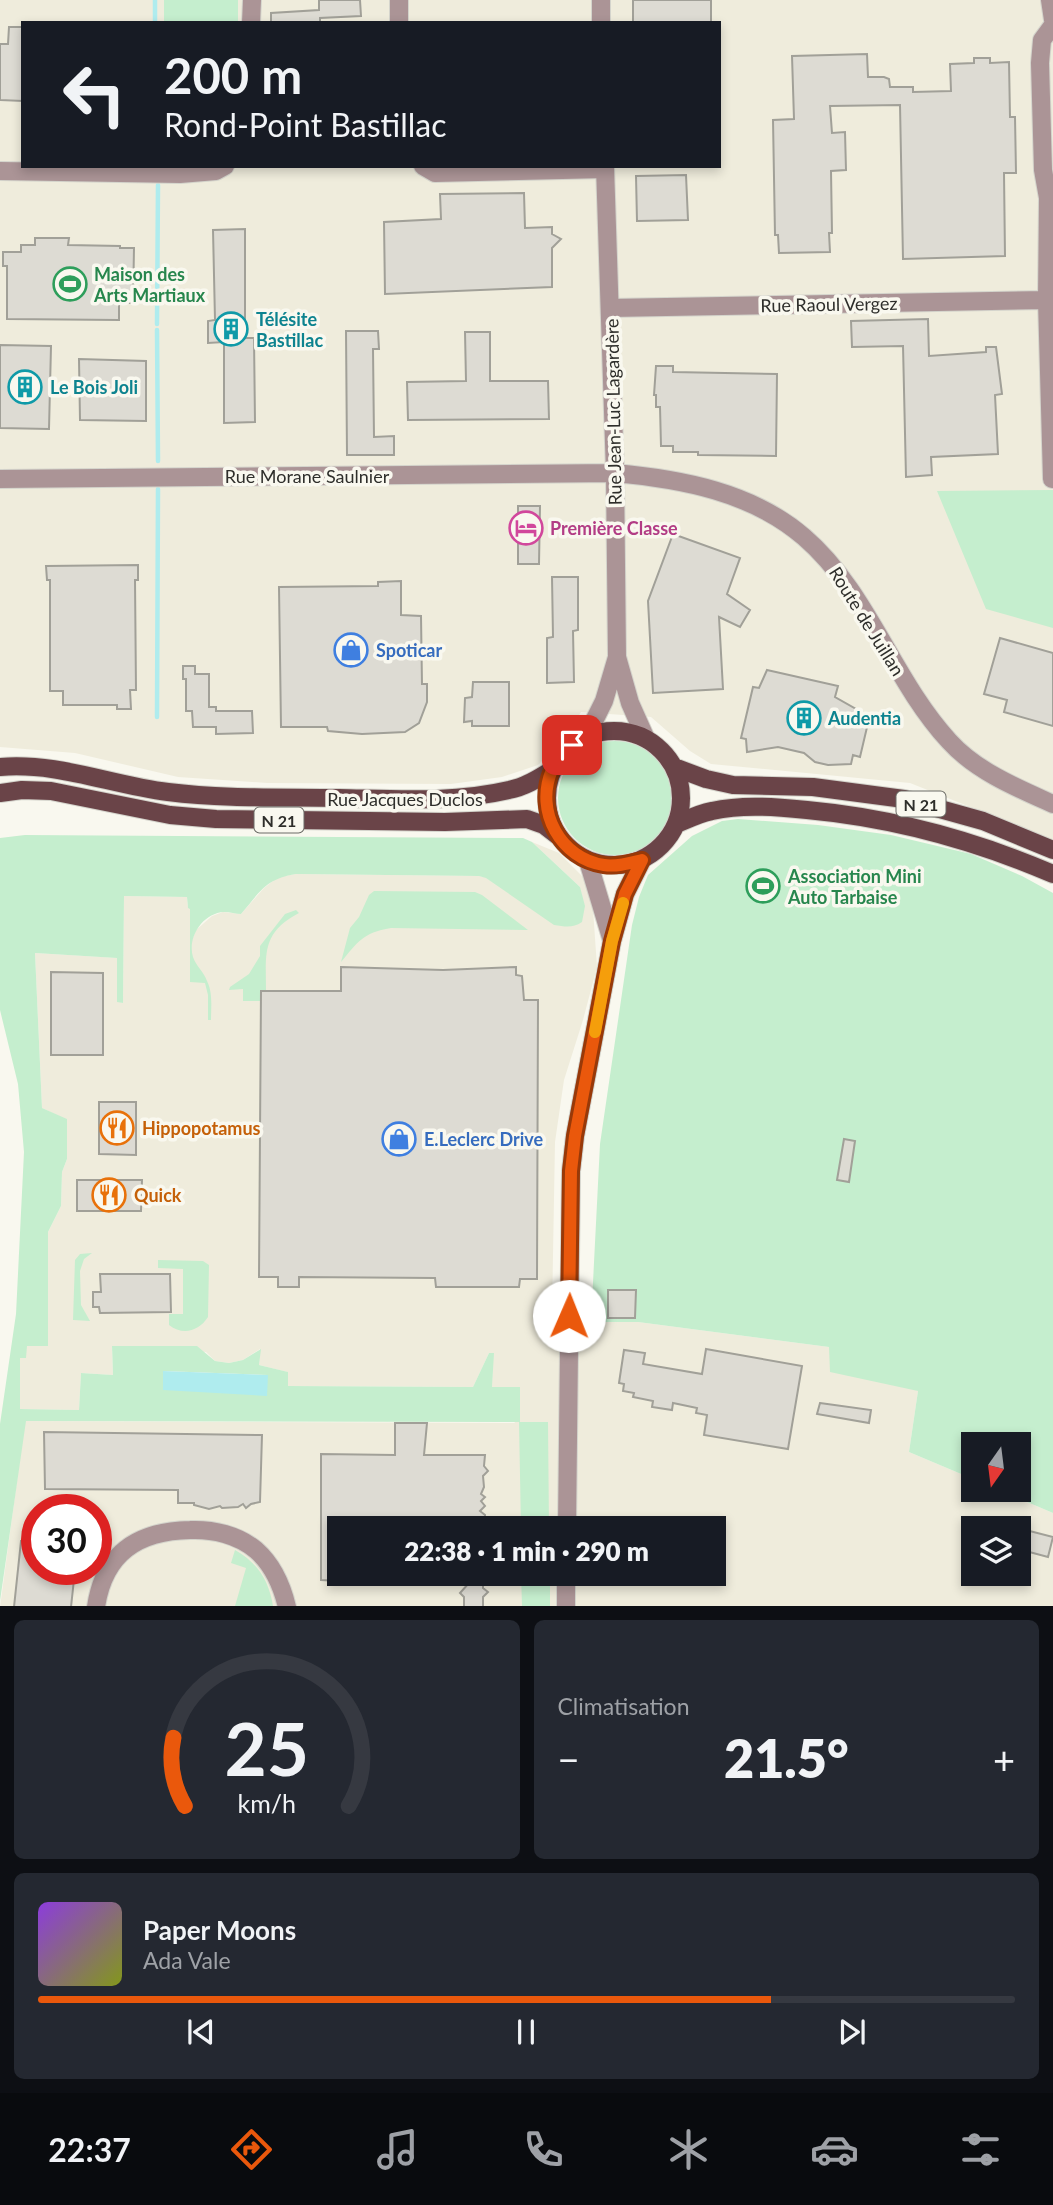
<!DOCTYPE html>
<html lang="fr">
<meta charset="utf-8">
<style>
body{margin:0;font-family:Lato,sans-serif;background:#242831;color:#f1f3f6;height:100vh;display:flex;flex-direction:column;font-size:26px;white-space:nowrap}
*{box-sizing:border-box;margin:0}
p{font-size:23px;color:#9ea1a6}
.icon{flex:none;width:38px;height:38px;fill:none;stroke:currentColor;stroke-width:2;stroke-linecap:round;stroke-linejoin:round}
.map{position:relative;height:1606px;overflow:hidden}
.panel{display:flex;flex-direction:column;gap:14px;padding:14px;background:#0d0f14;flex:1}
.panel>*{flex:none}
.guide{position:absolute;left:21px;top:21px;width:700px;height:147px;border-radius:0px;box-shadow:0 4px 10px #0003;background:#171b24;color:#f1f3f6;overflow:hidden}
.needle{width:46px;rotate:194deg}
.buttons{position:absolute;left:961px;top:1432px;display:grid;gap:14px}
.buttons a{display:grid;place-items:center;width:70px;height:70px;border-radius:0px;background:#171b24;box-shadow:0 4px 10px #0003;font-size:35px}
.speed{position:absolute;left:21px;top:1494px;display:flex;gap:14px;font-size:35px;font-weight:700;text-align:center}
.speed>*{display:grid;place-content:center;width:91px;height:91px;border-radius:50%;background:#171b24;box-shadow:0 4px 10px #0003;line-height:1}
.speed .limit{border:10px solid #d22;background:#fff;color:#111}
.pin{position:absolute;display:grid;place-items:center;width:60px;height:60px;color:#fff;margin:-30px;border-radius:14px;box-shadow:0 4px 10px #0006}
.me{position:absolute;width:77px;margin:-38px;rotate:1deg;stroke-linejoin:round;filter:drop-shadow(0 0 5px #0008)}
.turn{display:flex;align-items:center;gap:24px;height:147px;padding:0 28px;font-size:32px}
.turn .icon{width:91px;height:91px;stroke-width:2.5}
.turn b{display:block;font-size:49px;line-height:60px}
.big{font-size:52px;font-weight:800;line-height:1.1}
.panel .card{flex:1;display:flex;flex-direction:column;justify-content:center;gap:10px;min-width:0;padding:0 24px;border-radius:10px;background:#242831}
.panel .dial{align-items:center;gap:0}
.dial svg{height:182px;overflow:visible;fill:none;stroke:#363941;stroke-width:7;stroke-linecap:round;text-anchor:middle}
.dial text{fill:#f1f3f6;stroke:none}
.song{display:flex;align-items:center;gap:21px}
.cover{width:84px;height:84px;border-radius:10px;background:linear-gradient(135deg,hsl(270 70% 55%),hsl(70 70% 35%))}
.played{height:7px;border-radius:4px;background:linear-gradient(90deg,#ea580c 75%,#363941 75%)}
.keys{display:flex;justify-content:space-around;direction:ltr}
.heat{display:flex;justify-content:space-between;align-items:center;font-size:38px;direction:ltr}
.panel .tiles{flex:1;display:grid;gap:14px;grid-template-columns:1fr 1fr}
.card:last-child{grid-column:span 2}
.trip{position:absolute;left:327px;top:1516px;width:399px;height:70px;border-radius:0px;background:#171b24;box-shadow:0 4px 10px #0003;font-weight:800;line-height:70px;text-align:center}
.menu{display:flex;height:112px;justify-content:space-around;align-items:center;background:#090b0e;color:#9ea1a6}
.menu .icon{width:49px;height:49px}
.menu .selected{color:#ea580c}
.menu b{font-size:32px;color:#f1f3f6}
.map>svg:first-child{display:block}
</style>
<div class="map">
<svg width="1053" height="1607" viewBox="0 0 1053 1607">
<rect width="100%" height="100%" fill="#f9f8ef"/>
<path fill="#efecdc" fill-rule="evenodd" d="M0 0H164V23H23V166H719V23H238V0H1053V840L910 783 711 764 690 751 651 717 581 712 564 739 538 765 502 777 451 784 267 783 178 777 75 753 0 747Z
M532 842 559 853 586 880 593 909 597 967 583 1020 564 1080 555 1142 552 1312 591 1322H638L829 1347 918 1391 909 1452 973 1479V1489H997L1053 1513V1606L0 1607 25 1421 515 1423 492 1387 493 1353H489L473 1387 288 1386 287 1372 259 1365 260 1349 243 1360 229 1363 215 1361 206 1352 112 1346 113 1375 81 1373 79 1410 20 1409V1358L26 1346 48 1345V1232L61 1206 62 1172 67 1159V1120L42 1108 35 953 118 958 117 1001 123 1003 124 896 187 897 188 908H190V945L196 930 212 916 223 912 241 914 264 888 278 877 296 874 479 876 580 887ZM37 1510H96V1570H37ZM340 1528H714V1573H340ZM973 1528H1018V1573H973Z"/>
<path fill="#c5eece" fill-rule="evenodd" d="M164 0H238V23H164Z
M1053 490V628L986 609 937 491Z
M558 798a57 57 0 1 1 114 0a57 57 0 1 1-114 0Z
M738 819 818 825 891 835 971 854 1022 876 1053 893V1513L997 1489H1018V1444H973V1479L909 1452 918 1391 830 1372 829 1347 638 1322H591L600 1144 632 925 639 897 648 875 692 836 722 821Z
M25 835 523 838 532 842 580 887 585 906 582 922C573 928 566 927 554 925L486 878 479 876 296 874C265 879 260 892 241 914 236 914 230 912 224 912 203 913 187 937 193 957 196 966 204 972 207 981 213 993 211 1007 211 1020H208V995L205 983 190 982V909L188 908 187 897 124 896 123 1003 117 1002V958L35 953 42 1108 67 1119V1159L62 1172 61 1206 48 1232V1346H27L26 1358H20V1409L79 1410 81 1373 113 1375 112 1346H197L215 1361 229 1363 243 1360 261 1349 259 1365 288 1372V1386L473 1387 489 1353H494L492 1387H520V1422H548L549 1528H521L519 1422 26 1421 0 1601V1424L16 1314 24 1152 18 1084 0 1010V838ZM163 1371 268 1375 163 1390Z
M374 891 475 892 482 895 528 930 391 928C362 933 358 942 341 962L350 928 359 917 369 895Z
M296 910 299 913C261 933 266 954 266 991H261V1001H243V989L229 990 230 987 249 974 260 956V946L285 914Z
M92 1253 84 1259 80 1271 81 1305 90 1321 73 1320 75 1260 80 1254Z
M158 1260 203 1261 209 1265 208 1317C199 1331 183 1336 169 1325V1314H183V1269L158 1268Z
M235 1550C258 1563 269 1581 273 1606H235L246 1568 231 1563Z
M521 1573H550V1606H522Z"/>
<path fill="#afecee" d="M163 1371 268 1375 267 1396 163 1390Z"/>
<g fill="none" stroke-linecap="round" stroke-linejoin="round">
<path stroke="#afecee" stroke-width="4.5" d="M155 0V23
M157 324 158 185
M157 330 158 461
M157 717 158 489"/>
</g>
<path fill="#dddbd3" stroke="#a1a098" stroke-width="2" d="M319 0H360L361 16 320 18V23H271V13L319 10Z
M633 0H711V23H633Z
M9 27H23V101L0 100V44H8Z
M867 54 868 77H884L889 79 890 87H913V92L951 91 950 64 974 63V58H990V63L1009 62 1010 117H1015L1016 173H1004L1005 256 903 259 900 105 830 106 832 133 845 132 846 170 831 171 832 233H829L830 252 779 253 778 235H775L773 120 794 119 792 56Z
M686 175 688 220 637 221 636 176Z
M524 193 525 228 552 227V234L561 239 552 248V287L385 294 384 222 441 219 440 194Z
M245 229V338H254L255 422 224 423V342L208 343V321L215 320 213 230Z
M35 238H69L68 245 120 246V248H134L133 303H119V320L7 319V266H3V252H21V245H35Z
M928 319 929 356 986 352V347H996L1002 394 995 395 998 454 931 457 932 475 906 477 903 346 852 347 851 321Z
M346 331H378L379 349H373L374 437 394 436V455H347Z
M465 332H490V381H548L549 419 408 420 407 382 466 381Z
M0 345 51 346 49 429 0 428Z
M79 359 146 361V421L80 420Z
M656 366H673V372L777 374 776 456 698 455V452H673V446H661L660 407H656V395H654Z
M518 506H540L539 564H518Z
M673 534 740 558 727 594 750 610 740 627 719 617 723 689 653 693 648 601Z
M138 565V580H135L136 690H130L131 709H117V705H63V691H50V580H47L46 566Z
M552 577H578V630L573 631 574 682 547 683V638L553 637Z
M401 581V615L421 616 422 684H427V702L419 723 405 732 362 734 328 731 327 727H281L279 587 378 586V582Z
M1000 638 1053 653V726L1004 712 1007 700 984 694Z
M183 666H195V674H209V707H216V711H252L253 733 216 734V727H193L192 711H186V679H183Z
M767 670 838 686 835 697 863 713 859 723H868L860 757 853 755 851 764 828 765 815 762 804 753 778 747 747 752 746 739 741 738 753 687 759 688Z
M473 682H509V726H472V721L464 722 465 698 472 697Z
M341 967 443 970 516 967V975L522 976 524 1000H538L537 1279H520L519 1287H436L435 1278 299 1277V1287H278V1277H259L261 991H341Z
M51 972 103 973V1055H51Z
M99 1102H136V1155L99 1154Z
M844 1139 855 1141 849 1182 837 1180Z
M77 1180H142L141 1211H77Z
M100 1274H170L171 1312 100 1313 99 1307H93V1292H101Z
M608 1290H636L635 1318H608Z
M706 1349 802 1366 788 1449 704 1435 707 1415 696 1413 697 1408 673 1403 672 1410 652 1407 653 1401 633 1397 634 1393 623 1391 624 1384 619 1383 624 1350 645 1353 643 1364 702 1374Z
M820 1403 871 1410 869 1423 817 1414Z
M395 1423H427L424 1455H485L484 1466 488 1471 483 1476 484 1487 481 1494 485 1497 481 1501 485 1506 480 1511 485 1515 484 1528H340V1581L321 1580V1454L395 1455Z
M44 1432 262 1435 260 1502 251 1504 246 1508 243 1504 238 1507 222 1508 220 1506 209 1509 194 1505V1503H178V1490L45 1489Z
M1018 1528 1053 1537 1048 1557 1018 1549Z
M21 1541 37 1543V1570H75L71 1607H14Z
M478 1573H483V1588L488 1592 483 1597V1607H464V1597L460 1593Z"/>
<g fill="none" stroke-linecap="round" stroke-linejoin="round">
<defs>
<path id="minor" d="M399 0V23
M601 0V23
M1050 0 1053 20
M251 23 252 0
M423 166 435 173 605 169
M605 166 615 473 617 657 630 703 646 739
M0 171 180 174 216 171 225 166
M610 308 1047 300
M0 479 615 473C681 479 752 492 804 537 868 592 892 679 949 741 976 771 1017 788 1053 804
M1052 479 1047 300 1048 198 1043 170 1040 63 1042 40 1053 25
M586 737 604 701 617 657
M588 861 612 941
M567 1528 571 1171 575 1136 612 941 625 894 642 860
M96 1607C104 1553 138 1531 190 1530 213 1529 238 1535 256 1550 273 1565 282 1586 287 1607
M566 1607V1573"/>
<path id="major" d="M547 798a67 67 0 1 1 134 0a67 67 0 1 1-134 0Z
M0 767C58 762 111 785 168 792 225 799 282 797 339 798 395 799 454 803 509 790 525 787 539 778 552 770
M674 767 706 779 733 785 813 787 904 799 983 821 1053 850
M0 793 22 790 51 791 170 815 216 819 445 822 527 819 544 825 557 835
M677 824C688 819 700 813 712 811 743 804 776 807 807 810 893 818 974 840 1053 874"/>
</defs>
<use href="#minor" stroke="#d4d4cc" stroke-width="20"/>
<use href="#major" stroke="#d4d4cc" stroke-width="20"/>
<use href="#minor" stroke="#ab9496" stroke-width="18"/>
<use href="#major" stroke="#6a4448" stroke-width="18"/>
</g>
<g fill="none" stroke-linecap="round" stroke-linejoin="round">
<defs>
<path id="route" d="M569 1316 571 1171 575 1136 612 941 625 894 642 860C630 863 617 867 604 865 561 859 534 811 552 770 557 760 564 752 572 745"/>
</defs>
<use href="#route" stroke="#983908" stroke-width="18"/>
<use href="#route" stroke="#ea580c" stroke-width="12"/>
<path stroke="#f59e0b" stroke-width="12" d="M595 1032 612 941 623 903"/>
</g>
<defs>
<symbol id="stadium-ring" viewBox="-11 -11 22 22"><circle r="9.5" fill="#f9f8ef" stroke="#2e9e5b" stroke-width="1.5"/><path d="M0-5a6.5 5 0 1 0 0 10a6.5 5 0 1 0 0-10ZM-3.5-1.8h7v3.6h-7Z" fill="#2e9e5b"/></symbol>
<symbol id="building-ring" viewBox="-11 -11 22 22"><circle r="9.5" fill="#f9f8ef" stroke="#0f9aa8" stroke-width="1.5"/><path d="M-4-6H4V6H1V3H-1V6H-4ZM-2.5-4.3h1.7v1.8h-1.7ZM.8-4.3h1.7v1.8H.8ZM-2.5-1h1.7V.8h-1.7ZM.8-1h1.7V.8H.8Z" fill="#0f9aa8"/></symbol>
<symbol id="hotel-ring" viewBox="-11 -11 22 22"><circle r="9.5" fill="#f9f8ef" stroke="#d1479c" stroke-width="1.5"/><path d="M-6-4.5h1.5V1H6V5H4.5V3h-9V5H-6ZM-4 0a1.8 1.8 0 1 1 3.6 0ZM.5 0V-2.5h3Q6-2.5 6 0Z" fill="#d1479c"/></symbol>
<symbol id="shop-ring" viewBox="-11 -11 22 22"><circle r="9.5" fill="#f9f8ef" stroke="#3f7fe0" stroke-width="1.5"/><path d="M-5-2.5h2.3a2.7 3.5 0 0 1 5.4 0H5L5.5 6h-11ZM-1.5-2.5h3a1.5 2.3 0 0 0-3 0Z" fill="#3f7fe0"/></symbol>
<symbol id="restaurant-ring" viewBox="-11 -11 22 22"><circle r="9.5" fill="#f9f8ef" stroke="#e8710a" stroke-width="1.5"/><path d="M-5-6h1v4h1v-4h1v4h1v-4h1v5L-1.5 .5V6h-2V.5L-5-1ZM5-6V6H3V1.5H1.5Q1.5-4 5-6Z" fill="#e8710a"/></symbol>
</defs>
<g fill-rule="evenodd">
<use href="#stadium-ring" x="51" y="265" width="38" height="38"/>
<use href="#building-ring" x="212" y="310" width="38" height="38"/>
<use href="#building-ring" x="6" y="368" width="38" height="38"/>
<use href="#hotel-ring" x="507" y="509" width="38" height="38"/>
<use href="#shop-ring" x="332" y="631" width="38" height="38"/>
<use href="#building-ring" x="785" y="699" width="38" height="38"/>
<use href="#stadium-ring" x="744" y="867" width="38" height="38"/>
<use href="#restaurant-ring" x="98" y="1109" width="38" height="38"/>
<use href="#shop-ring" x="380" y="1120" width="38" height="38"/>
<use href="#restaurant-ring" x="90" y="1176" width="38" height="38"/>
</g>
<g text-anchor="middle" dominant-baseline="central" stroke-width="7" stroke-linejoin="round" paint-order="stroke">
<g fill="#f9f8ef" stroke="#6b6b66" stroke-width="2">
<rect x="896.5" y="791.5" width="49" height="25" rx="5"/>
<rect x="254.5" y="807.5" width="49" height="25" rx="5"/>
</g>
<g font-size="16" font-weight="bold" fill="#2e2e2b">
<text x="921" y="804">N 21</text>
<text x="279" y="820">N 21</text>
</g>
<g font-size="18" font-weight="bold" fill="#27864d" stroke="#f9f8ef" text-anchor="start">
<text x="94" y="274">Maison des<tspan x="94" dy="21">Arts Martiaux</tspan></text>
<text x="788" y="876">Association Mini<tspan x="788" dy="21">Auto Tarbaise</tspan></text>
</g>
<g font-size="18" fill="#2e2e2b" stroke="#f9f8ef">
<text transform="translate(829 304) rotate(-1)">Rue Raoul Vergez</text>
<text transform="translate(613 412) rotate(-91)">Rue Jean-Luc Lagardère</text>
<text x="307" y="476">Rue Morane Saulnier</text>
<text transform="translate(867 621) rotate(58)">Route de Juillan</text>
<text x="405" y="799">Rue Jacques Duclos</text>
</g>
<g font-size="18" font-weight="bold" fill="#0d838f" stroke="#f9f8ef" text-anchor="start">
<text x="256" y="319">Télésite<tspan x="256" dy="21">Bastillac</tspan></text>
<text x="50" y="387">Le Bois Joli</text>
<text x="828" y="718">Audentia</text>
</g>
<g font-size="18" font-weight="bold" fill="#b23c85" stroke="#f9f8ef" text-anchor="start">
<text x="550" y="528">Première Classe</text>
</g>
<g font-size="18" font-weight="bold" fill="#366cbe" stroke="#f9f8ef" text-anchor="start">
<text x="376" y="650">Spoticar</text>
<text x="424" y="1139">E.Leclerc Drive</text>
</g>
<g font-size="18" font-weight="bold" fill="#c56008" stroke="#f9f8ef" text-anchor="start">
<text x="142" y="1128">Hippopotamus</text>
<text x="134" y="1195">Quick</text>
</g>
</g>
</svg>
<div class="buttons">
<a><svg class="needle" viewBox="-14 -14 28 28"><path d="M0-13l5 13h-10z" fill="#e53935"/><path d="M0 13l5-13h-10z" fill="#9ea1a6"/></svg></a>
<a><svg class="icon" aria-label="layers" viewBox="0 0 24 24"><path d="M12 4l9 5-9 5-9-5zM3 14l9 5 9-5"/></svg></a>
</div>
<div class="speed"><div class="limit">30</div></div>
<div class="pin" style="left:572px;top:745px;background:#d93025"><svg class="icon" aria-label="arrive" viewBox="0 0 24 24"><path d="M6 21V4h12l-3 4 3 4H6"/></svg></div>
<svg class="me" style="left:569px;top:1316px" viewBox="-20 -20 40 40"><circle r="19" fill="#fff"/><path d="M0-13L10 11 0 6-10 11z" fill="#ea580c"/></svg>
<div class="trip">22:38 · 1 min · 290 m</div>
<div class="guide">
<div class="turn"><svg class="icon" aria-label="left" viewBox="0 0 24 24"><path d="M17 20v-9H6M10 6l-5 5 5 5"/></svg><div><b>200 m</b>Rond-Point Bastillac</div></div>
</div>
</div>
<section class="panel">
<div class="tiles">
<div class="card dial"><svg viewBox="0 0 100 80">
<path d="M14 69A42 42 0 1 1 86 69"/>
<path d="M14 69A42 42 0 0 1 9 39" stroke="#ea580c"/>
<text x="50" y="56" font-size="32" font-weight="700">25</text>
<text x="50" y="72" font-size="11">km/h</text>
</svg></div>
<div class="card"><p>Climatisation</p>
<div class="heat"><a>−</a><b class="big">21.5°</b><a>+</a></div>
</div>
<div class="card">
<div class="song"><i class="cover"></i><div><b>Paper Moons</b><p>Ada Vale</p></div></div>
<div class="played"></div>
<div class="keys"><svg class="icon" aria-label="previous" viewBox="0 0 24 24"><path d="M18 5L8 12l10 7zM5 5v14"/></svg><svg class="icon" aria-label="pause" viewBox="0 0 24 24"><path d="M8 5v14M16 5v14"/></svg><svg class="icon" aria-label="next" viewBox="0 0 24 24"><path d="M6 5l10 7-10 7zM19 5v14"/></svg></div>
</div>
</div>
</section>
<nav class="menu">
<b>22:37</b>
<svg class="icon selected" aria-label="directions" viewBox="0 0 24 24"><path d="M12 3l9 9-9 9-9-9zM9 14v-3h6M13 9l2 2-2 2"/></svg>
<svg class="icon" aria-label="music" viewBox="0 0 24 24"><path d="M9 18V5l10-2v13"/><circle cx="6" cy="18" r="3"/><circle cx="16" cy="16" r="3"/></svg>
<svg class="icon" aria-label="phone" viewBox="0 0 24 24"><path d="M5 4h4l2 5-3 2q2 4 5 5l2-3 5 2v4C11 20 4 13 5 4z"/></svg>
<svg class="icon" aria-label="climate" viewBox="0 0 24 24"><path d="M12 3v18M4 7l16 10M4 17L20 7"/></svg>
<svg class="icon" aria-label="car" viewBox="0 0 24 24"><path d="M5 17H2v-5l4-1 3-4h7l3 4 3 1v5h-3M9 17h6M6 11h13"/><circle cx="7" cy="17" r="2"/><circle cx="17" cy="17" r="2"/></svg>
<svg class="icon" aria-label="filters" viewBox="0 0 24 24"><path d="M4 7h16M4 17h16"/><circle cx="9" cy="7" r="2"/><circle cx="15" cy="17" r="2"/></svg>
</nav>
